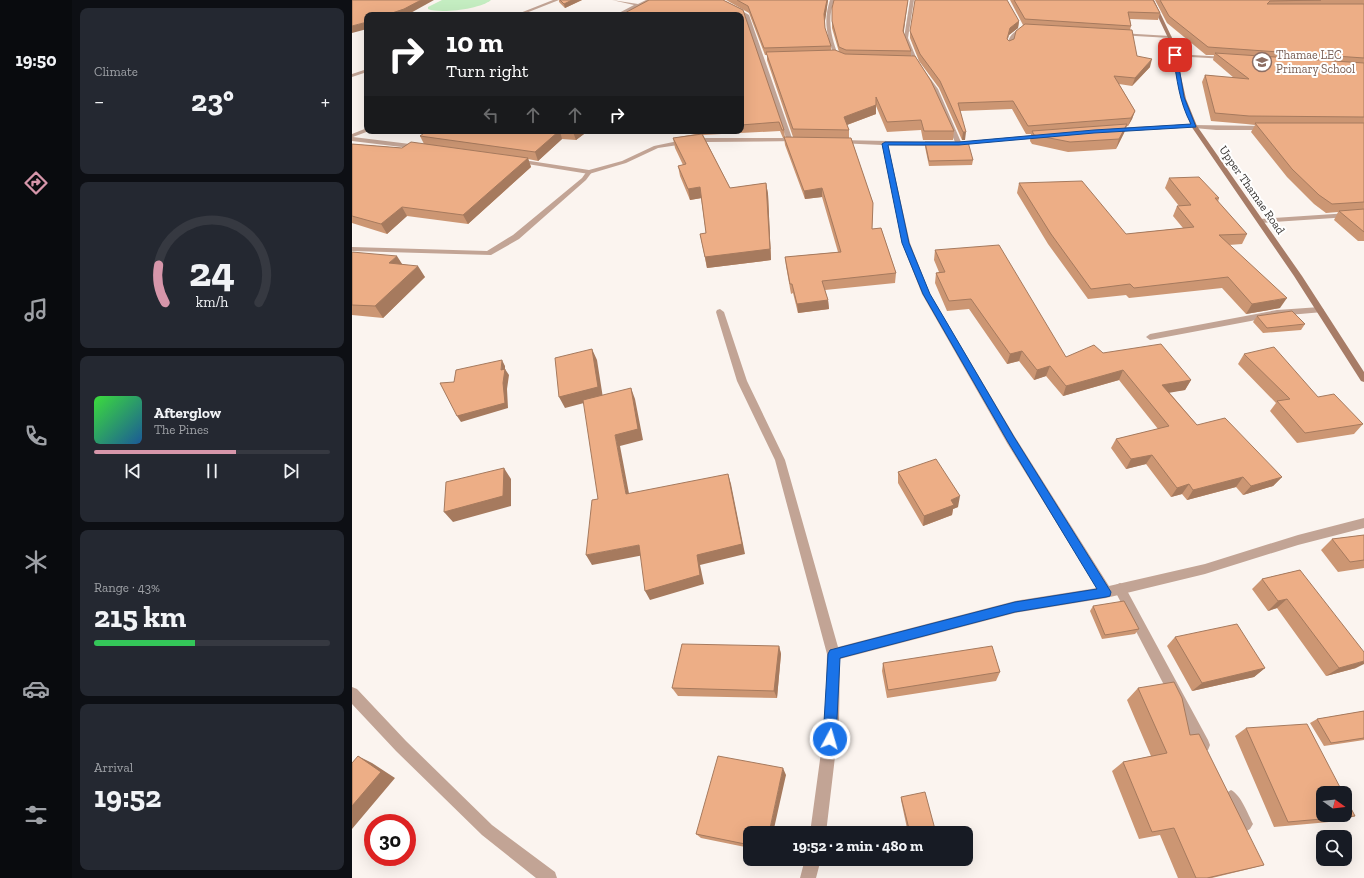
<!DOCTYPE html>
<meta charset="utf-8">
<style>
body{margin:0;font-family:"Zilla Slab",serif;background:#242831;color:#f1f3f6;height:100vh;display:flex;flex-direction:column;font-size:15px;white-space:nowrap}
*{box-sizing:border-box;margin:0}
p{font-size:13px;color:#9ea1a6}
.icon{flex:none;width:22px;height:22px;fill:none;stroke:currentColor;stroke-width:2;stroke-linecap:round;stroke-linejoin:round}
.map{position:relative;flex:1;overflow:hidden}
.sheet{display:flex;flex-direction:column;gap:8px;padding:8px;background:#0d0f14;width:280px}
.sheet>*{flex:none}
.banner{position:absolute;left:12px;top:12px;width:380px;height:122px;border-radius:8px;box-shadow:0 4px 16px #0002;background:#202124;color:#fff;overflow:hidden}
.needle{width:26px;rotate:105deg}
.fabs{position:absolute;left:964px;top:786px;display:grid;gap:8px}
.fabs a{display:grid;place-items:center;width:36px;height:36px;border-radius:8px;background:#171b24;box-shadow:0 4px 16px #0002;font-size:20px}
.speed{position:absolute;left:12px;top:814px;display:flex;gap:8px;font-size:20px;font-weight:700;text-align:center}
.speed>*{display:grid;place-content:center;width:52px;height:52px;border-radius:50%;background:#171b24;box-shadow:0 4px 16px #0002;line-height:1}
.speed .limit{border:6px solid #d22;background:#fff;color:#111}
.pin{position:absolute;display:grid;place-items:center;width:34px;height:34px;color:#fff;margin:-17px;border-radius:8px;box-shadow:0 2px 6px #0006}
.me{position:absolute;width:44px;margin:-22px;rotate:6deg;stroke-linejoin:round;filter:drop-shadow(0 0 3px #0008)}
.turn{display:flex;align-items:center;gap:14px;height:84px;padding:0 16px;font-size:18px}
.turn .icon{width:52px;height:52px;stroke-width:2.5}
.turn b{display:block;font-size:28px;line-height:34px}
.lanes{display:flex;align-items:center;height:38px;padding:0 16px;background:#0003;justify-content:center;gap:20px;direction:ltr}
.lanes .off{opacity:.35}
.big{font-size:30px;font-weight:700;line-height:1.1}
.sheet .tile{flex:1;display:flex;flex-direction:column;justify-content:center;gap:6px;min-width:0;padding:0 14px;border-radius:8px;background:#242831}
.sheet .dial{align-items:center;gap:0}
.dial svg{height:104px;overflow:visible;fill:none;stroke:#363941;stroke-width:7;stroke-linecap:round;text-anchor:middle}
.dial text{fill:#f1f3f6;stroke:none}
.song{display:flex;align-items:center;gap:12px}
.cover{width:48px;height:48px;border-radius:6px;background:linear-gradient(135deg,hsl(120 70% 55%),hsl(210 70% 35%))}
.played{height:4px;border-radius:2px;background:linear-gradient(90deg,#d696aa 60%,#363941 60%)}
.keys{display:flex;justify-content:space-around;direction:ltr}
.heat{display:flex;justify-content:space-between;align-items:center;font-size:22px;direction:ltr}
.charge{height:6px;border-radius:3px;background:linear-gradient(90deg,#34c759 43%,#363941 0)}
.trip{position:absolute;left:391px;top:826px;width:230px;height:40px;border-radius:8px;background:#171b24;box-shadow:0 4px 16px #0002;font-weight:700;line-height:40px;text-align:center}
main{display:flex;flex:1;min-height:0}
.tabs{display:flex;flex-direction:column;width:72px;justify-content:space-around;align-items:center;background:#090b0e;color:#9ea1a6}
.tabs .icon{width:28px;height:28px}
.tabs .active{color:#d696aa}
.tabs b{font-size:18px;color:#f1f3f6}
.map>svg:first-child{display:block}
</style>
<main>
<nav class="tabs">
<b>19:50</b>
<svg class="icon active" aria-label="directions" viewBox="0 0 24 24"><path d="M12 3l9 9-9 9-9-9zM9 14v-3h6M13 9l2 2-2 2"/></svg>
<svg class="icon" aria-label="music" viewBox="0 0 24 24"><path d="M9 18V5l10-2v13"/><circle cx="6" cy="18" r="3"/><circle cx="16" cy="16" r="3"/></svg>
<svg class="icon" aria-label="phone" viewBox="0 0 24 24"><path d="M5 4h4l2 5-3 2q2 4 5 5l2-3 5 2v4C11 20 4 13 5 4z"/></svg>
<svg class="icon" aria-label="climate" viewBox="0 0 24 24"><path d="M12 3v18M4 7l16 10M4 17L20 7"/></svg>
<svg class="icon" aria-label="car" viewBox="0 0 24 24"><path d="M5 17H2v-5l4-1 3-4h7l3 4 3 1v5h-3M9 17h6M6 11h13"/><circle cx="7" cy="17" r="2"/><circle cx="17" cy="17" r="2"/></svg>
<svg class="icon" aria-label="filters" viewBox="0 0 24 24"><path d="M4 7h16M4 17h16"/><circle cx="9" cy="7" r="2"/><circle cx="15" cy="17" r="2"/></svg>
</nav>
<section class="sheet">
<div class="tile"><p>Climate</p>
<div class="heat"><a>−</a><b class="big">23°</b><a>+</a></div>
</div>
<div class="tile dial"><svg viewBox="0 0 100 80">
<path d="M14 69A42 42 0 1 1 86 69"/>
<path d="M14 69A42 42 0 0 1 9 40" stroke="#d696aa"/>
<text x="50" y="56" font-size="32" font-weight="700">24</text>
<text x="50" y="72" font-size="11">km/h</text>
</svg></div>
<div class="tile">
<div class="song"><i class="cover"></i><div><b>Afterglow</b><p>The Pines</p></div></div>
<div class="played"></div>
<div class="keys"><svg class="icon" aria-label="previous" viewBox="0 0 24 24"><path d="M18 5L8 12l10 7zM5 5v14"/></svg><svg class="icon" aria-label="pause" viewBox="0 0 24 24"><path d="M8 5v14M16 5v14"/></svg><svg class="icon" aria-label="next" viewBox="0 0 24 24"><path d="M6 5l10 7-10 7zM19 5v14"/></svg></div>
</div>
<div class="tile"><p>Range · 43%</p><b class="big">215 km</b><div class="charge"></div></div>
<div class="tile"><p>Arrival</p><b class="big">19:52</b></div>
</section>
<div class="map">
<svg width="1012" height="878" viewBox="0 0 1012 878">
<rect width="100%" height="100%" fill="#fbf4ef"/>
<path fill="#c4edc1" d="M90 0H139C129 9 88 14 76 9V7Z"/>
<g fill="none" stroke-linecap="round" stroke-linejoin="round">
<path fill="#c2a495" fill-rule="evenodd" d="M840 125 914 126 917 128 914 130H864L842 128 839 126Z
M235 171 240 172 234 180 167 239 139 255 0 251V247L135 251 161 235 230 178Z
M968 307 972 310 971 312 925 316 798 340 794 337 798 334 925 310Z
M768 583 772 585 856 740 858 745 856 750 851 752 846 750 764 593 762 589 764 585Z
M879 790C889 795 896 814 901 824L898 829 893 832C882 827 876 808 871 798L874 793Z"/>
<path fill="#c2a495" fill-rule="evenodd" d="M201 0H207L169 15H163Z
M260 0 286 4 294 0H299L268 15H263L282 5Z
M363 0 373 1 397 15 440 138 447 139V141L354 142 326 145 306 148 274 163 237 174 163 162V160L165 159 237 170 270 161 302 146 326 141 354 138H434L393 16Z
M478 0H482C475 20 479 36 486 55L493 59 491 60 482 56C475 36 471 21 478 0Z
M558 0H562L556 38 566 62 586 89 609 142 691 134 694 136 693 137 601 145V143L603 142 580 89 562 62 552 38Z
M676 28 678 30C665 31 663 36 659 47H655C656 35 664 28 676 28Z
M768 33 818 36 820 37 818 38 766 35Z
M823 54 874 57 876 58 874 59 821 56Z
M15 69V72L0 77V74Z
M842 124 845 126 844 127 760 132 757 130 760 128Z
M15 128V131H17L1 137 66 145 69 147 66 149 0 141V134Z
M487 140 585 142 588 144 585 146 536 145 558 243 578 294 663 437 757 586 853 564 946 535 1012 518V528L946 545 853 574 754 598 663 613 488 659 487 723 474 833H458L473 723 475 654 423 460 385 381 364 312 365 310 368 309 372 312 395 381 433 460 486 647 663 601 745 588 655 443 570 294 550 243 530 145 485 143V141Z
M1012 212V216L908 223 905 221 908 219Z
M0 687 5 689 54 741 140 825 203 872 205 878H184L130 835 44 751 0 704Z
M453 859H469L464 878H448Z"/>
<path fill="#a77c67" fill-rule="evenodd" d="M798 0H802L821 40 834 99 845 126 950 276 1012 372V382L1009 381 942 276 839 126 829 99 817 40Z"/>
</g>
<path fill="#cc9673" d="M207 0H230L213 8 207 2Z
M297 0H371L391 10 432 130 433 137H441L415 60V55H413L397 13 374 0H476L473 20V28L479 46V50H483L487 52 480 28V8L482 0H556L551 32 559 51V56H563L579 81 602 131 601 140H571L569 130 535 132 524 106V114L495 125 497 130V138H499L521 203 520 229 529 228 544 273 543 283 473 290 476 300 477 309 446 313 441 293 439 294 434 266 433 257 486 252 470 197 453 199 433 145 432 138H431L428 131 351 135 378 188 414 183 416 194 419 260 355 268 348 234 354 233 349 198 338 200 328 176 326 166 331 165 323 148 321 138 344 134 343 131H389V15H269Z
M658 0H801L808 13 806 20 778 19 779 26 778 30 785 56 798 67 780 86 767 84 783 111 780 119 776 126H775L772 133 764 149 716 152 680 144 678 141 679 134H674L660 109 608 111 613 140H610L587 88 567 61 558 38V31L667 21 666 28 657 35 655 39 657 41 662 39 671 25Z
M803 0H1012V241H1006L982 220 986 212 974 213 962 204 935 177 899 132 903 125 894 124 859 121 850 82 853 75 882 78 861 60 862 55H854L815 23Z
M75 131H236L224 140 210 139 186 161 176 159 179 167 116 224 55 216 35 234 0 223V144L50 148 72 144 68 136Z
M573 142 621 160 620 165 577 166 573 147Z
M817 178 867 198 866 202 895 234 890 244 877 245 928 308 894 314 870 288 777 298 774 295 736 299 696 244 665 193 667 183 774 234 831 228 821 216 825 206H827L813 188Z
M583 250 714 357 751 353 839 380 833 390 817 392 845 425 930 477 921 486 891 495 884 487 835 500 830 494 819 497 794 464 774 469 759 448 764 439 806 429 767 380 711 396 694 376 682 380 667 361 655 364 617 309 595 311 583 283 584 273 587 272 582 260Z
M0 252 50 264 73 277 31 318 0 315Z
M905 316 953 324 949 330 911 333 901 322Z
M892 354 1011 424 1002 434 945 443 918 411 924 403 886 364Z
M546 472 606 507 601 509 600 515 571 526 546 483Z
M1012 535V568L986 572 969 550 980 539Z
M948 570 1004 668 974 676 925 608 916 611 900 589 910 579Z
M741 606 787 629 783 634 750 639 738 611Z
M823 637 913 668 902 677 840 691 815 646Z
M427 646 429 654 425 698 326 696 320 688Z
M531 663 648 672 644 681 535 698 530 671Z
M786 688 838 735 912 865 893 870 860 878H826L808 835 787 839 760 771 771 762 799 756 775 700Z
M1012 711V740L972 746 958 723 965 719Z
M894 728 1003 816 988 821 922 827 883 736Z
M434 775 398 833V848L349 838 344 834Z
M549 797 584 833H556L549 800Z"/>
<path fill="#a67a5e" d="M69 0H82L55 15H34Z
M220 0H230L213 8 212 4Z
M475 0H476L473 21 472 14Z
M556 0 551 38V31Z
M667 21 666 28 657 35 654 46 658 28Z
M15 22V29L0 33V26Z
M800 59 798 67 780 86 783 78Z
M524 105V114L492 126V117Z
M783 111 780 119 776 126 779 118Z
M775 124 772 133 764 149 767 139Z
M207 131H208L210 139 186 161 183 152Z
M223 131H236L224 140 221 132Z
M611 132H614L613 140H610Z
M176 158 179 167 116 224 111 215Z
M414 183 416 194 419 260 355 268 353 257Z
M348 187 350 198 338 200 336 189Z
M470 188V197L453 199 452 191Z
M50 207 55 216 35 234 29 224Z
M45 256 52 267 37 263Z
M66 266 73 277 31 318 23 306Z
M935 298 928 308 894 314 900 304Z
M476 300 477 309 446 313 445 304Z
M240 349 245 360 251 398 213 408 207 397Z
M670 351 667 361 655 364 658 354Z
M150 360 153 366V373V369L157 375 155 389 156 408 109 422 105 416 149 370Z
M698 366 694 376 682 380 685 370Z
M771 370 767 380 711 396 714 386Z
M839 380 833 390 805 395 810 385Z
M279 388 283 399 291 440 268 446 279 504 274 494 263 435Z
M800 455 794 464 774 469 779 459Z
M152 468 159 479V506L101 522 92 512Z
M376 474 379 484 393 554 348 565 352 584 298 600 293 591 345 555Z
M891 477 884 487 835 500 841 490Z
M930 477 921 486 891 495 899 486Z
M837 484 830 494 819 497 825 488Z
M608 496 606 507 601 509 600 515 571 526 572 516 599 500Z
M287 545 292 555 240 565 234 555Z
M935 599 925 608 916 611 926 601Z
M427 646 429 654 425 698 422 691Z
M1012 661V664L1004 668 974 676 987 668Z
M913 668 902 677 840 691 850 683Z
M6 756 20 763 43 778 0 829V806Z
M431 768 434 775 421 833H417Z"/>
<path fill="#edae86" stroke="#a67a5e" d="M0 0H69L52 9 34 15H15V22L0 26Z
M208 0H220L212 4Z
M297 0H371L391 10 432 130H430L427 122 389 125V15H269Z
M385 0H475L472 14 473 28 479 46 412 48 396 6Z
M482 0H556L551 31 559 51 494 50 487 47 480 21V8Z
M563 0H655L667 21 658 28 655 39 657 41 662 39 664 31 673 24 780 30 785 56 800 59 783 78 762 76 783 111 779 118 676 126 661 101 606 103 614 132H611L588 81 568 54 558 31Z
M662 0H801L808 13 776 12 779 26 673 19Z
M808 0H969L918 1 915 4H1012V58L856 47 817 16Z
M483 50 493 54 563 56 579 81 602 131H572L569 120 535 122 524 97V105L492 117 497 130 441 129 414 52Z
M863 53 1012 63V117L897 116 863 113 853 75 897 79Z
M903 123H1012V202L980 204 967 195 940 169Z
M775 124 767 139 718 142 682 135 680 131Z
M75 131H207L183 152 68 136Z
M211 131H223L221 132Z
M350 134 378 188 414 183 418 249 353 257 348 234 354 233 348 187 336 189 326 166 334 164 321 138Z
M432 137 499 138 521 203 520 229 529 228 544 273 470 281 476 300 445 304 440 284H438L433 257 489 252 470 188 452 191Z
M59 142 176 158 111 215 50 207 29 224 0 216V144L50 148Z
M573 142H616L621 160 577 161Z
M847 177 867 198H863L895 234 867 235 935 298 900 304 876 277 782 288 778 284 739 289 699 234 667 183 730 181 774 234 842 227 825 206 839 205 817 178Z
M1012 209V232L987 211Z
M647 245 714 357 742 345 751 353 809 344 839 380 810 385 845 425 873 418 930 477 899 486 891 477 841 490 837 484 825 488 800 455 779 459 764 439 817 426 771 370 714 386 698 366 685 370 670 351 658 354 619 299 597 301 584 273 593 272 583 250Z
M0 252 45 256 37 263 66 266 23 306 0 305Z
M940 311 953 324 915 328 905 316Z
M922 347 966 397 982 394 1011 424 953 433 925 401 938 399 892 354Z
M240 349 246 387 207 397 203 358Z
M150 360 149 370 153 369 151 383 153 403 105 416 88 383 102 382 104 370Z
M279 388 286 429 263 435 274 494 376 474 390 544 345 555 348 575 293 591 287 545 234 555 240 500 246 499 231 400Z
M584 459 608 496 599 500 602 505 572 516 546 472Z
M152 468 151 496 92 512 94 482Z
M1012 535V560L998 562 980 539Z
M948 570 1012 652V661L987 668 935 599 926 601 910 579Z
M772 601 787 629 753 635 741 606Z
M885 624 913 668 850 683 823 637Z
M330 644 427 646 422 691 320 688Z
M640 646 648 672 536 690 531 663Z
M822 682 830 698 838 735 847 734 912 865 855 878H844L822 828 800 832 771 762 815 753 786 688Z
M1012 711V738L979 743 965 719Z
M955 724 991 793H971V815H993V797L1003 816 936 822 894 728Z
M6 756 29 772 0 806V763Z
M366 756 431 768 417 833H398V845L344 834Z
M573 792 584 833H558L549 797Z"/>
<path fill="#1a73e8" stroke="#114b97" d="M823 54 825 55 832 97 844 127 742 133 607 145H536L557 243 578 294 662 437 759 592 758 596 754 597 663 612 488 658 484 739 482 744 478 746 473 744 471 739 476 654 478 650 663 602 745 589 656 442 571 294 550 243 530 144 533 142H607L742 130 839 124C827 102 825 79 821 55Z"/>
<defs>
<symbol id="school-ring" viewBox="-11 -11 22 22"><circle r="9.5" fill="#fff" stroke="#8d6e63" stroke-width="1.5"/><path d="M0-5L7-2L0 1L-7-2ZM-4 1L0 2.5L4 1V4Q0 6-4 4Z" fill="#8d6e63"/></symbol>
</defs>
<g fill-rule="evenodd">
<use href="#school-ring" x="899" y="51" width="22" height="22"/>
</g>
<g text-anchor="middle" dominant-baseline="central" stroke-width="4" stroke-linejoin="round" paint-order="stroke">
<g font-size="12" fill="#785e54" stroke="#fff" text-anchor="start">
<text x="924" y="55">Thamae LEC<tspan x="924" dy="14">Primary School</tspan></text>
</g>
<g font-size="12" fill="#353230" stroke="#fff">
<text transform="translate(900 190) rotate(55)">Upper Thamae Road</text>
</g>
</g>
</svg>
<div class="fabs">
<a><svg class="needle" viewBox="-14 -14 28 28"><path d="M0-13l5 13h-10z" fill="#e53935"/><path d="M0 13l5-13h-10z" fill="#9ea1a6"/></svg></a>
<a><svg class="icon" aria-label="search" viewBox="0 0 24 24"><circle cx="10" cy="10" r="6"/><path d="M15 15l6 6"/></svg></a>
</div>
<div class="speed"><div class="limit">30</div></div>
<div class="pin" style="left:823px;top:55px;background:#d93025"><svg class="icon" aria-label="arrive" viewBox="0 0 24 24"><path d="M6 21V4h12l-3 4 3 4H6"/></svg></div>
<svg class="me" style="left:478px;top:739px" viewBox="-20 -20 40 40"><circle r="17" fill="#1a73e8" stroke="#fff" stroke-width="3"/><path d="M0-11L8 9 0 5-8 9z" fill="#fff"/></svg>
<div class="trip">19:52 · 2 min · 480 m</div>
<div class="banner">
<div class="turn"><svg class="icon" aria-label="right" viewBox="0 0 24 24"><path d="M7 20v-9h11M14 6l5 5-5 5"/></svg><div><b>10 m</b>Turn right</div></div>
<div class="lanes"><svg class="icon off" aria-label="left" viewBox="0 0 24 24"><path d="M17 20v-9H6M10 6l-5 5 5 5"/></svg><svg class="icon off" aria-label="ahead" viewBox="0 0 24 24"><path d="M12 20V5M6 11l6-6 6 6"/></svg><svg class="icon off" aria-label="ahead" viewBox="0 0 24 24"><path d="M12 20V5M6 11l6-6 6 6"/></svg><svg class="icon" aria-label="right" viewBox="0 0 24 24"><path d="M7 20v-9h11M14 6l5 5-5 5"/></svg></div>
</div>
</div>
</main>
